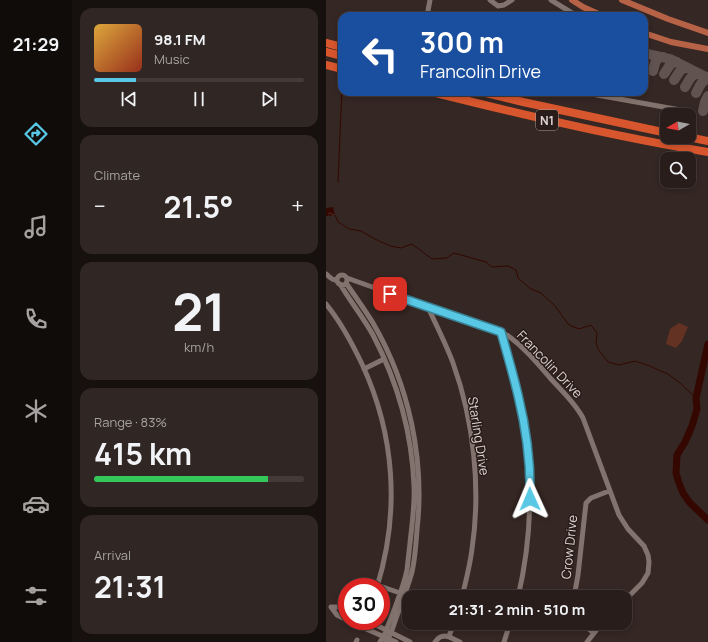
<!DOCTYPE html>
<meta charset="utf-8">
<style>
body{margin:0;font-family:Manrope,sans-serif;background:#302623;color:#f1f3f6;height:100vh;display:flex;flex-direction:column;font-size:15px;white-space:nowrap}
*{box-sizing:border-box;margin:0}
p{font-size:13px;color:#a5a2a2}
.icon{flex:none;width:22px;height:22px;fill:none;stroke:currentColor;stroke-width:2;stroke-linecap:round;stroke-linejoin:round}
.map{position:relative;flex:1;overflow:hidden}
.panel{display:flex;flex-direction:column;gap:8px;padding:8px;background:#16100e;width:254px}
.panel>*{flex:none}
.guide{position:absolute;left:12px;top:12px;width:310px;height:84px;border-radius:12px;box-shadow:0 2px 6px #0003,0 0 0 1px #443b39;background:#1a4fa0;color:#fff;overflow:hidden}
.needle{width:26px;rotate:261deg}
.fabs{position:absolute;left:334px;top:108px;display:grid;gap:8px}
.fabs a{display:grid;place-items:center;width:36px;height:36px;border-radius:8px;background:#281d1a;box-shadow:0 2px 6px #0003,0 0 0 1px #443b39;font-size:20px}
.speed{position:absolute;left:12px;top:578px;display:flex;gap:8px;font-size:20px;font-weight:700;text-align:center}
.speed>*{display:grid;place-content:center;width:52px;height:52px;border-radius:50%;background:#281d1a;box-shadow:0 2px 6px #0003,0 0 0 1px #443b39;line-height:1}
.speed .limit{border:6px solid #d22;background:#fff;color:#111}
.pin{position:absolute;display:grid;place-items:center;width:34px;height:34px;color:#fff;margin:-17px;border-radius:8px;box-shadow:0 2px 6px #0006}
.me{position:absolute;width:44px;margin:-22px;rotate:359deg;stroke-linejoin:round;filter:drop-shadow(0 0 3px #0008)}
.turn{display:flex;align-items:center;gap:14px;height:84px;padding:0 16px;font-size:18px}
.turn .icon{width:52px;height:52px;stroke-width:2.5}
.turn b{display:block;font-size:28px;line-height:34px}
.big{font-size:30px;font-weight:700;line-height:1.1}
.panel .widget{flex:1;display:flex;flex-direction:column;justify-content:center;gap:6px;min-width:0;padding:0 14px;border-radius:12px;background:#302623}
.panel .dial{align-items:center;gap:0}
.dial b{font-size:52px;line-height:1}
.song{display:flex;align-items:center;gap:12px}
.cover{width:48px;height:48px;border-radius:6px;background:linear-gradient(135deg,hsl(40 70% 55%),hsl(10 70% 35%))}
.played{height:4px;border-radius:2px;background:linear-gradient(90deg,#59c8e5 20%,#443b39 20%)}
.keys{display:flex;justify-content:space-around;direction:ltr}
.heat{display:flex;justify-content:space-between;align-items:center;font-size:22px;direction:ltr}
.charge{height:6px;border-radius:3px;background:linear-gradient(90deg,#34c759 83%,#443b39 0)}
.trip{position:absolute;left:76px;top:590px;width:230px;height:40px;border-radius:12px;background:#281d1a;box-shadow:0 2px 6px #0003,0 0 0 1px #443b39;font-weight:700;line-height:40px;text-align:center}
main{display:flex;flex:1;min-height:0}
.dock{display:flex;flex-direction:column;width:72px;justify-content:space-around;align-items:center;background:#100c0a;color:#a5a2a2}
.dock .icon{width:28px;height:28px}
.dock .selected{color:#59c8e5}
.dock b{font-size:18px;color:#f1f3f6}
.map>svg:first-child{display:block}
</style>
<main>
<nav class="dock">
<b>21:29</b>
<svg class="icon selected" aria-label="directions" viewBox="0 0 24 24"><path d="M12 3l9 9-9 9-9-9zM9 14v-3h6M13 9l2 2-2 2"/></svg>
<svg class="icon" aria-label="music" viewBox="0 0 24 24"><path d="M9 18V5l10-2v13"/><circle cx="6" cy="18" r="3"/><circle cx="16" cy="16" r="3"/></svg>
<svg class="icon" aria-label="phone" viewBox="0 0 24 24"><path d="M5 4h4l2 5-3 2q2 4 5 5l2-3 5 2v4C11 20 4 13 5 4z"/></svg>
<svg class="icon" aria-label="climate" viewBox="0 0 24 24"><path d="M12 3v18M4 7l16 10M4 17L20 7"/></svg>
<svg class="icon" aria-label="car" viewBox="0 0 24 24"><path d="M5 17H2v-5l4-1 3-4h7l3 4 3 1v5h-3M9 17h6M6 11h13"/><circle cx="7" cy="17" r="2"/><circle cx="17" cy="17" r="2"/></svg>
<svg class="icon" aria-label="filters" viewBox="0 0 24 24"><path d="M4 7h16M4 17h16"/><circle cx="9" cy="7" r="2"/><circle cx="15" cy="17" r="2"/></svg>
</nav>
<section class="panel">
<div class="widget">
<div class="song"><i class="cover"></i><div><b>98.1 FM</b><p>Music</p></div></div>
<div class="played"></div>
<div class="keys"><svg class="icon" aria-label="previous" viewBox="0 0 24 24"><path d="M18 5L8 12l10 7zM5 5v14"/></svg><svg class="icon" aria-label="pause" viewBox="0 0 24 24"><path d="M8 5v14M16 5v14"/></svg><svg class="icon" aria-label="next" viewBox="0 0 24 24"><path d="M6 5l10 7-10 7zM19 5v14"/></svg></div>
</div>
<div class="widget"><p>Climate</p>
<div class="heat"><a>−</a><b class="big">21.5°</b><a>+</a></div>
</div>
<div class="widget dial"><b>21</b><p>km/h</p></div>
<div class="widget"><p>Range · 83%</p><b class="big">415 km</b><div class="charge"></div></div>
<div class="widget"><p>Arrival</p><b class="big">21:31</b></div>
</section>
<div class="map">
<svg width="382" height="642" viewBox="0 0 382 642">
<defs>
<pattern id="water-ripples" width="26" height="14" patternUnits="userSpaceOnUse"><rect width="26" height="14" fill="#340700"/><path d="M2 4q2-2 4 0t4 0M15 11q2-2 4 0t4 0" fill="none" stroke="#512a24"/></pattern>
</defs>
<rect width="100%" height="100%" fill="#352723"/>
<path fill="#633223" d="M353 323 362 327 356 341 350 348 340 344 344 329Z"/>
<path fill="url(#water-ripples)" d="M7 207 9 215 0 216V208Z"/>
<g fill="none" stroke-linecap="round" stroke-linejoin="round">
<path stroke="#340700" stroke-width="1" d="M12 182 16 88
M9 215 12 222 23 229 35 231 49 239 64 246 75 248 86 244 106 259 121 258 128 253 160 262 166 267 182 266 190 270 192 278 205 289 215 293 229 306 243 325 253 329 265 325 271 333 270 343 272 349 282 362 293 365 309 361 324 366 330 369 342 374 354 383 370 398"/>
<path stroke="#340700" stroke-width="7" d="M382 344 370 398 371 409 366 426 359 442 351 455 350 473 353 483 357 493 364 503 382 520"/>
<path stroke="#615450" stroke-width="10" d="M318 53 344 59 382 78
M327 71C329 64 329 57 337 57
M338 74C342 69 344 61 351 62
M348 80C352 75 354 67 362 68
M359 87C363 81 365 73 373 74
M370 93C373 88 375 80 382 79
M377 111 379 102 382 96"/>
<path stroke="#83736e" stroke-width="5" d="M164 0 172 6 178 5 186 0
M225 0 251 16
M101 16 104 0
M266 92 271 95 360 111
M0 274C4 277 6 281 11 280
M11 280a5 5 0 1 1 10 0a5 5 0 1 1-10 0Z
M21 278 181 335C198 347 212 364 225 379 237 392 249 403 257 418L293 515 302 529 318 546 322 555 323 562 322 573 316 583 299 600
M20 283C29 296 39 310 47 323 83 385 99 459 91 530 90 544 89 559 86 572 80 593 72 612 65 633L60 642
M14 284C24 301 37 317 47 335 71 381 86 433 88 486 89 505 86 524 84 543 83 552 82 561 81 570 76 593 66 614 58 636L54 642
M0 304C15 322 26 343 36 364 69 435 74 512 51 587
M102 307C110 325 120 344 127 363 148 421 155 489 146 549 144 565 140 581 136 597
M175 332C183 359 192 387 197 415 207 475 206 538 192 597
M38 369 58 359
M51 585 74 593
M248 597 252 575 260 503 265 498 283 491
M21 610 13 607H5L11 615 21 620
M22 621 70 642
M42 621 84 642
M255 623 268 633
M123 636 128 623
M30 642 31 640
M109 642C117 631 124 638 134 642
M178 642 184 623
M261 642 276 623"/>
<path stroke="#b66247" stroke-width="6" d="M246 0 257 7 277 16
M296 0 342 19 382 33
M318 33 345 42 382 49"/>
<path stroke="#d8562d" stroke-width="8" d="M0 43 16 47
M0 52 16 56
M0 65 16 69
M106 92C197 115 289 137 382 152
M156 92 197 102 341 133
M362 137 382 141"/>
</g>
<g fill="none" stroke-linecap="round" stroke-linejoin="round">
<defs>
<path id="route" d="M64 294 175 332C181 353 187 374 192 395 200 428 205 464 204 499"/>
</defs>
<use href="#route" stroke="#3a8295" stroke-width="10"/>
<use href="#route" stroke="#59c8e5" stroke-width="7"/>
</g>
<g text-anchor="middle" dominant-baseline="central" stroke-width="3" stroke-linejoin="round" paint-order="stroke">
<rect fill="#2a1d19" stroke="#a89e9a" stroke-width="1" x="210" y="110" width="22" height="20" rx="3"/>
<g font-size="12" font-weight="bold" fill="#ded5d2">
<text x="221" y="120">N1</text>
</g>
<g font-size="13" fill="#ded5d2" stroke="#2a1d19">
<text transform="translate(224 364) rotate(46)">Francolin Drive</text>
<text transform="translate(153 436) rotate(81)">Starling Drive</text>
<text transform="translate(243 547) rotate(-84)">Crow Drive</text>
</g>
</g>
</svg>
<div class="fabs">
<a><svg class="needle" viewBox="-14 -14 28 28"><path d="M0-13l5 13h-10z" fill="#e53935"/><path d="M0 13l5-13h-10z" fill="#a5a2a2"/></svg></a>
<a><svg class="icon" aria-label="search" viewBox="0 0 24 24"><circle cx="10" cy="10" r="6"/><path d="M15 15l6 6"/></svg></a>
</div>
<div class="speed"><div class="limit">30</div></div>
<div class="pin" style="left:64px;top:294px;background:#d93025"><svg class="icon" aria-label="arrive" viewBox="0 0 24 24"><path d="M6 21V4h12l-3 4 3 4H6"/></svg></div>
<svg class="me" style="left:204px;top:499px" viewBox="-20 -20 40 40"><path d="M0-17L14 15 0 8-14 15z" fill="#59c8e5" stroke="#fff" stroke-width="4"/></svg>
<div class="trip">21:31 · 2 min · 510 m</div>
<div class="guide">
<div class="turn"><svg class="icon" aria-label="left" viewBox="0 0 24 24"><path d="M17 20v-9H6M10 6l-5 5 5 5"/></svg><div><b>300 m</b>Francolin Drive</div></div>
</div>
</div>
</main>
